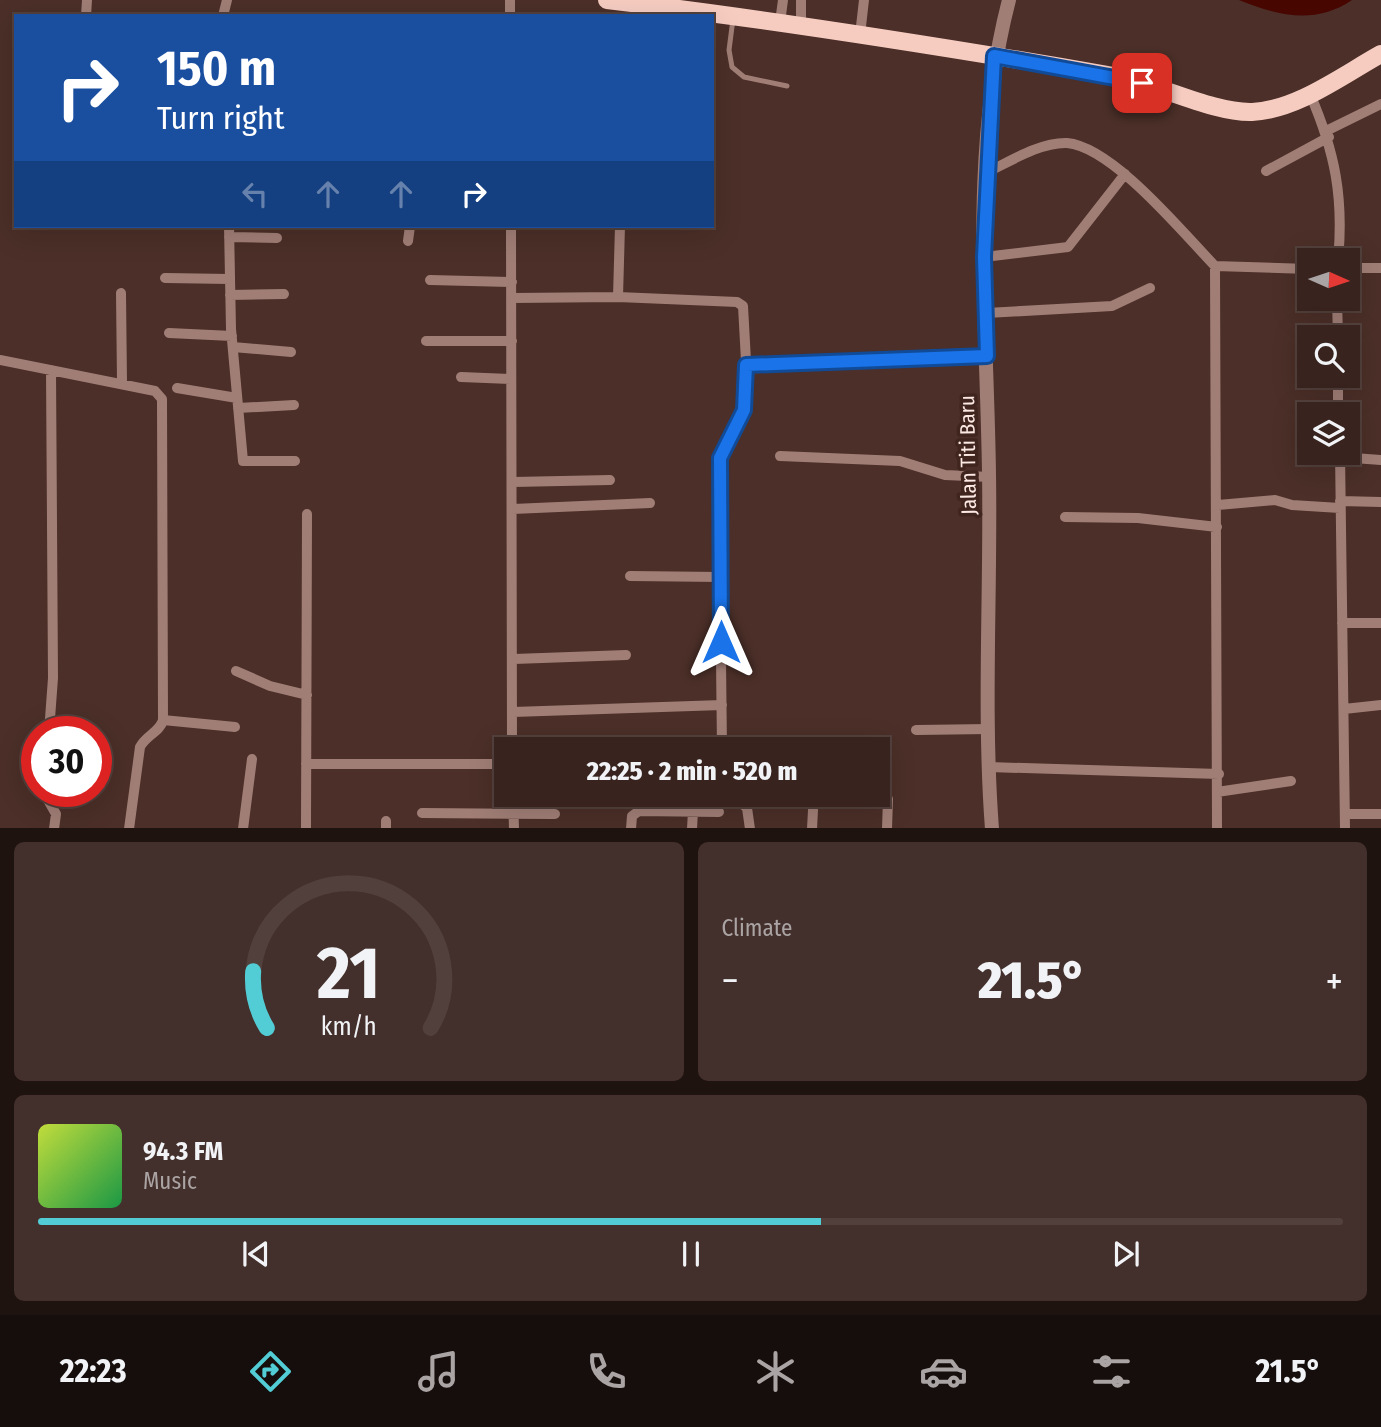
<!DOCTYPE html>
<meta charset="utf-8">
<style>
body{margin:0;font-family:"Fira Sans Condensed",sans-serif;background:#432f2b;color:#f1f3f6;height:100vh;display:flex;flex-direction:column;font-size:26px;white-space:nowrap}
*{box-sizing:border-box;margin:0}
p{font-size:23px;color:#aba4a4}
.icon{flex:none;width:38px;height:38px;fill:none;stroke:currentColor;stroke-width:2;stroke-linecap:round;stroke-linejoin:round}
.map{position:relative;height:828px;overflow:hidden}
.details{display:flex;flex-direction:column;gap:14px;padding:14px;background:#1f1310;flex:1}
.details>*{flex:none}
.top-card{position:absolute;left:14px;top:14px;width:700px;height:214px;border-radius:0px;box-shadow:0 7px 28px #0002,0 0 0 2px #52403c;background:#1a4fa0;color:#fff;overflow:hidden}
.needle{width:46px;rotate:93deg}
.tools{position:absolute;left:1297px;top:248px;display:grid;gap:14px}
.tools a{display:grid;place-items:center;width:63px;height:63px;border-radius:0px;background:#38231e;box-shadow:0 7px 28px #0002,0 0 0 2px #52403c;font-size:35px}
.speed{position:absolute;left:21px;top:716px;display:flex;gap:14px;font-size:35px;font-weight:700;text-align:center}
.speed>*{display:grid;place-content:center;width:91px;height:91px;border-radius:50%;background:#38231e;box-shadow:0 7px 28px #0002,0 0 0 2px #52403c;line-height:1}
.speed .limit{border:10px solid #d22;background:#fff;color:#111}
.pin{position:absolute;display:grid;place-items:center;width:60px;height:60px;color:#fff;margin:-30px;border-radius:14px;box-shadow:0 4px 10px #0006}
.me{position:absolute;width:77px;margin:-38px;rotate:0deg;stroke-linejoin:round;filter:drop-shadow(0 0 5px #0008)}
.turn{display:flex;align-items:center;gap:24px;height:147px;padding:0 28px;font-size:32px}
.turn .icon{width:91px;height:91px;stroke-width:2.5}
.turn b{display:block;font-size:49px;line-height:60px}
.lanes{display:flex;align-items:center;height:66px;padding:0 28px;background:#0003;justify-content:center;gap:35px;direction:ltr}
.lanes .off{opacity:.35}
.big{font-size:52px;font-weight:800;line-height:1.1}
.details .tile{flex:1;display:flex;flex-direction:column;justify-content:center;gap:10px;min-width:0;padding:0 24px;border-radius:10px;background:#432f2b}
.details .dial{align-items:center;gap:0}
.dial svg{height:182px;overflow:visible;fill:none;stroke:#52403c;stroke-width:7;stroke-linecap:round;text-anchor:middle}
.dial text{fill:#f1f3f6;stroke:none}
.song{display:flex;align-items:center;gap:21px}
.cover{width:84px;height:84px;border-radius:10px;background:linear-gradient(135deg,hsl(70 70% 55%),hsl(140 70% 35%))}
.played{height:7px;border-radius:4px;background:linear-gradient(90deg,#52ccd5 60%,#52403c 60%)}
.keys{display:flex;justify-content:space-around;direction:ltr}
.heat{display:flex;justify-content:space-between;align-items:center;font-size:38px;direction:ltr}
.details .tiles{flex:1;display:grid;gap:14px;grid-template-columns:1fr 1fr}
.tile:last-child{grid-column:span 2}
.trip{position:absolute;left:494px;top:737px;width:396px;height:70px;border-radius:0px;background:#38231e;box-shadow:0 7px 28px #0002,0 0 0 2px #52403c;font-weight:800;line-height:70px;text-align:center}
.tab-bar{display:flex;height:112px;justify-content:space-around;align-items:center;background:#160e0c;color:#aba4a4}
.tab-bar .icon{width:49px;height:49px}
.tab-bar .active{color:#52ccd5}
.tab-bar b{font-size:32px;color:#f1f3f6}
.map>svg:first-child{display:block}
</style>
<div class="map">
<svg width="1381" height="829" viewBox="0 0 1381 829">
<rect width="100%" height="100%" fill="#4b2f28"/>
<path fill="#480600" d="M1239 0H1352C1315 25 1278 16 1239 0Z"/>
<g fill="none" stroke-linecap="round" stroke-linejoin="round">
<path stroke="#a07e76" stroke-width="5" d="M733 19 729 50 732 67 744 77 787 86"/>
<path stroke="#a07e76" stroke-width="10" d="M783 0 781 15 784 23
M86 16 87 0
M223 16 227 0
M510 16V0
M801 25V0
M860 35 864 0
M1310 94C1335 152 1344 197 1338 261
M1326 131 1381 104
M1266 171 1329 137
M986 173C1009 162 1040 142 1067 143 1113 147 1183 233 1215 266L1309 269
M229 226 231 329 243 461H295
M511 226 512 749
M229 237 277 238
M408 241 410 226
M984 257 1068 247 1125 174
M1215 266 1217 829
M1348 268H1381
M165 278 230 279
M430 280 512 282
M121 293 122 383
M230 295 284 294
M618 297 620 226
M512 298 618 297 737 302 743 306 746 361 744 410 723 447 719 482 722 749
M1337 299 1338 338
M987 313 1112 306 1150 288
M169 333 232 336
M426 341H512
M233 347 291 352
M0 360 155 391 162 399 163 720C160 732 146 735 140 747L129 829
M746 365 987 356
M1338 376V415
M461 377 511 379
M177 388 237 398
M238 408 294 405
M1340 453 1345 829
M780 456 900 461 945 475 990 477
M1340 457 1381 460
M513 482 610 480
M1340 501 1381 502
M1218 505 1275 500 1292 505 1340 508
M513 509 650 503
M1065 517 1138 518 1217 527
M630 576 721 577
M1342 623H1381
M514 659 626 655
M236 671 270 686 307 695
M1344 709 1381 705
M513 712 722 705
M163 720 235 727
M916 730 989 729
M49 732 53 678 51 370
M306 764H506
M989 767 1219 774
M43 791 56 814 54 829
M1217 792 1291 781
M513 794 514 829
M730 794 747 808 750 829
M422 813 555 814
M1345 814H1381
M243 829 252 759
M306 829 307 514
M386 829V821
M631 829 632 816 639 811 719 812
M692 829 693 811
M812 829 813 810
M887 829 888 799"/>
<path stroke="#a07e76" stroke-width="14" d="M992 829C983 711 991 592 989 474 987 318 969 153 1009 0"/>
<path stroke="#f6ccc1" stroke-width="18" d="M607 0C777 20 945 47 1114 76 1156 83 1212 113 1252 112 1297 110 1343 75 1381 54"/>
</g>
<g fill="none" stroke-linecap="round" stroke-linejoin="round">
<defs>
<path id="route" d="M721 642 720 458 744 410 746 365 987 356 984 257 994 56 1142 83"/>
</defs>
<use href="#route" stroke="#114b97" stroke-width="18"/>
<use href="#route" stroke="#1a73e8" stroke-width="12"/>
</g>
<g text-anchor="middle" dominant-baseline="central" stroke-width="7" stroke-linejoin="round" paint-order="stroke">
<g font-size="21" fill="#fce9e4" stroke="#40251e">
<text transform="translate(968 455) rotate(-91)">Jalan Titi Baru</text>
</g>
</g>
</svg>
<div class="tools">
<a><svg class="needle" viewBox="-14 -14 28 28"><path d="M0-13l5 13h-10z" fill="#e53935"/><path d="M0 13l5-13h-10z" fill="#aba4a4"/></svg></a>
<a><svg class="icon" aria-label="search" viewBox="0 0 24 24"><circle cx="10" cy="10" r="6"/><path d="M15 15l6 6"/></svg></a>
<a><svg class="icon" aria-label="layers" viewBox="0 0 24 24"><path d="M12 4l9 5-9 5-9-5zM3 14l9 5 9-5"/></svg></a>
</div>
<div class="speed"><div class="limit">30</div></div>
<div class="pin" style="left:1142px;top:83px;background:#d93025"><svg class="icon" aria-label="arrive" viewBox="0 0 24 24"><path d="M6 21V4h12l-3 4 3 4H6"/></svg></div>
<svg class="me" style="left:721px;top:642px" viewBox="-20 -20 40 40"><path d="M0-17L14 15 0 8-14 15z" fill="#1a73e8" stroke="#fff" stroke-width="4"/></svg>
<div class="trip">22:25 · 2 min · 520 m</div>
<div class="top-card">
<div class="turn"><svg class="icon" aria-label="right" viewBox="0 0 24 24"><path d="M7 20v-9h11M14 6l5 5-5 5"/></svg><div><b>150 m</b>Turn right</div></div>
<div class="lanes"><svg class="icon off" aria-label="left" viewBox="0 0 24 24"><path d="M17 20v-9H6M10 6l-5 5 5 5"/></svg><svg class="icon off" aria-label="ahead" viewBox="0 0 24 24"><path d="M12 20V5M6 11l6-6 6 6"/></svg><svg class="icon off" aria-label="ahead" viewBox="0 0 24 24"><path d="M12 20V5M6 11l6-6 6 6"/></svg><svg class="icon" aria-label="right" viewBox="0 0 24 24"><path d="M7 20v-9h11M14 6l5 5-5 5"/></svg></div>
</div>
</div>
<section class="details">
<div class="tiles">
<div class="tile dial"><svg viewBox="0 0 100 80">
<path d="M14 69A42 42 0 1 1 86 69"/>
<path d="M14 69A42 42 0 0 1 8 44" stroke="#52ccd5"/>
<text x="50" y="56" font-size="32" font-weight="700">21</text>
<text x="50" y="72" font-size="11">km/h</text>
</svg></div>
<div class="tile"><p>Climate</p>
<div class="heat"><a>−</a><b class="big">21.5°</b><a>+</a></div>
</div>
<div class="tile">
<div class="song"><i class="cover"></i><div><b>94.3 FM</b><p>Music</p></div></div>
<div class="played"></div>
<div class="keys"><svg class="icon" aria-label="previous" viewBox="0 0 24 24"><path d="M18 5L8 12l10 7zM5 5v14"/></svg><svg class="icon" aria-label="pause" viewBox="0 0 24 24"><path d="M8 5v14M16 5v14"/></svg><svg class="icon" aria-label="next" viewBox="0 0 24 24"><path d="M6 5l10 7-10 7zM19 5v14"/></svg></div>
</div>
</div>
</section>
<nav class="tab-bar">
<b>22:23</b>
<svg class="icon active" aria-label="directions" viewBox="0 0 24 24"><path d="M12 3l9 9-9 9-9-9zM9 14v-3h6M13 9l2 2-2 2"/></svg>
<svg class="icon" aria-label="music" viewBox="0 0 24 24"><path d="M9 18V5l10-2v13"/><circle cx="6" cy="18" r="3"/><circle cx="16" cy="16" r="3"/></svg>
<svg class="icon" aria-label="phone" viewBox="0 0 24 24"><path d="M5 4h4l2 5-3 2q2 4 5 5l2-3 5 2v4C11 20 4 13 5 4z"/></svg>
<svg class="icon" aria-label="climate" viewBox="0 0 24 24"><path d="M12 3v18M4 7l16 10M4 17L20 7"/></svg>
<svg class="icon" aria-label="car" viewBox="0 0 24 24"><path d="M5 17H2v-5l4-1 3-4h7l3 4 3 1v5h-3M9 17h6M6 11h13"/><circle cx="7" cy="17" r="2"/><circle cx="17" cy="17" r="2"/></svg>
<svg class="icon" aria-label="filters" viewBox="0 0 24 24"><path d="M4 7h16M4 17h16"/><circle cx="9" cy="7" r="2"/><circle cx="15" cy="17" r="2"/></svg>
<b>21.5°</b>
</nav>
